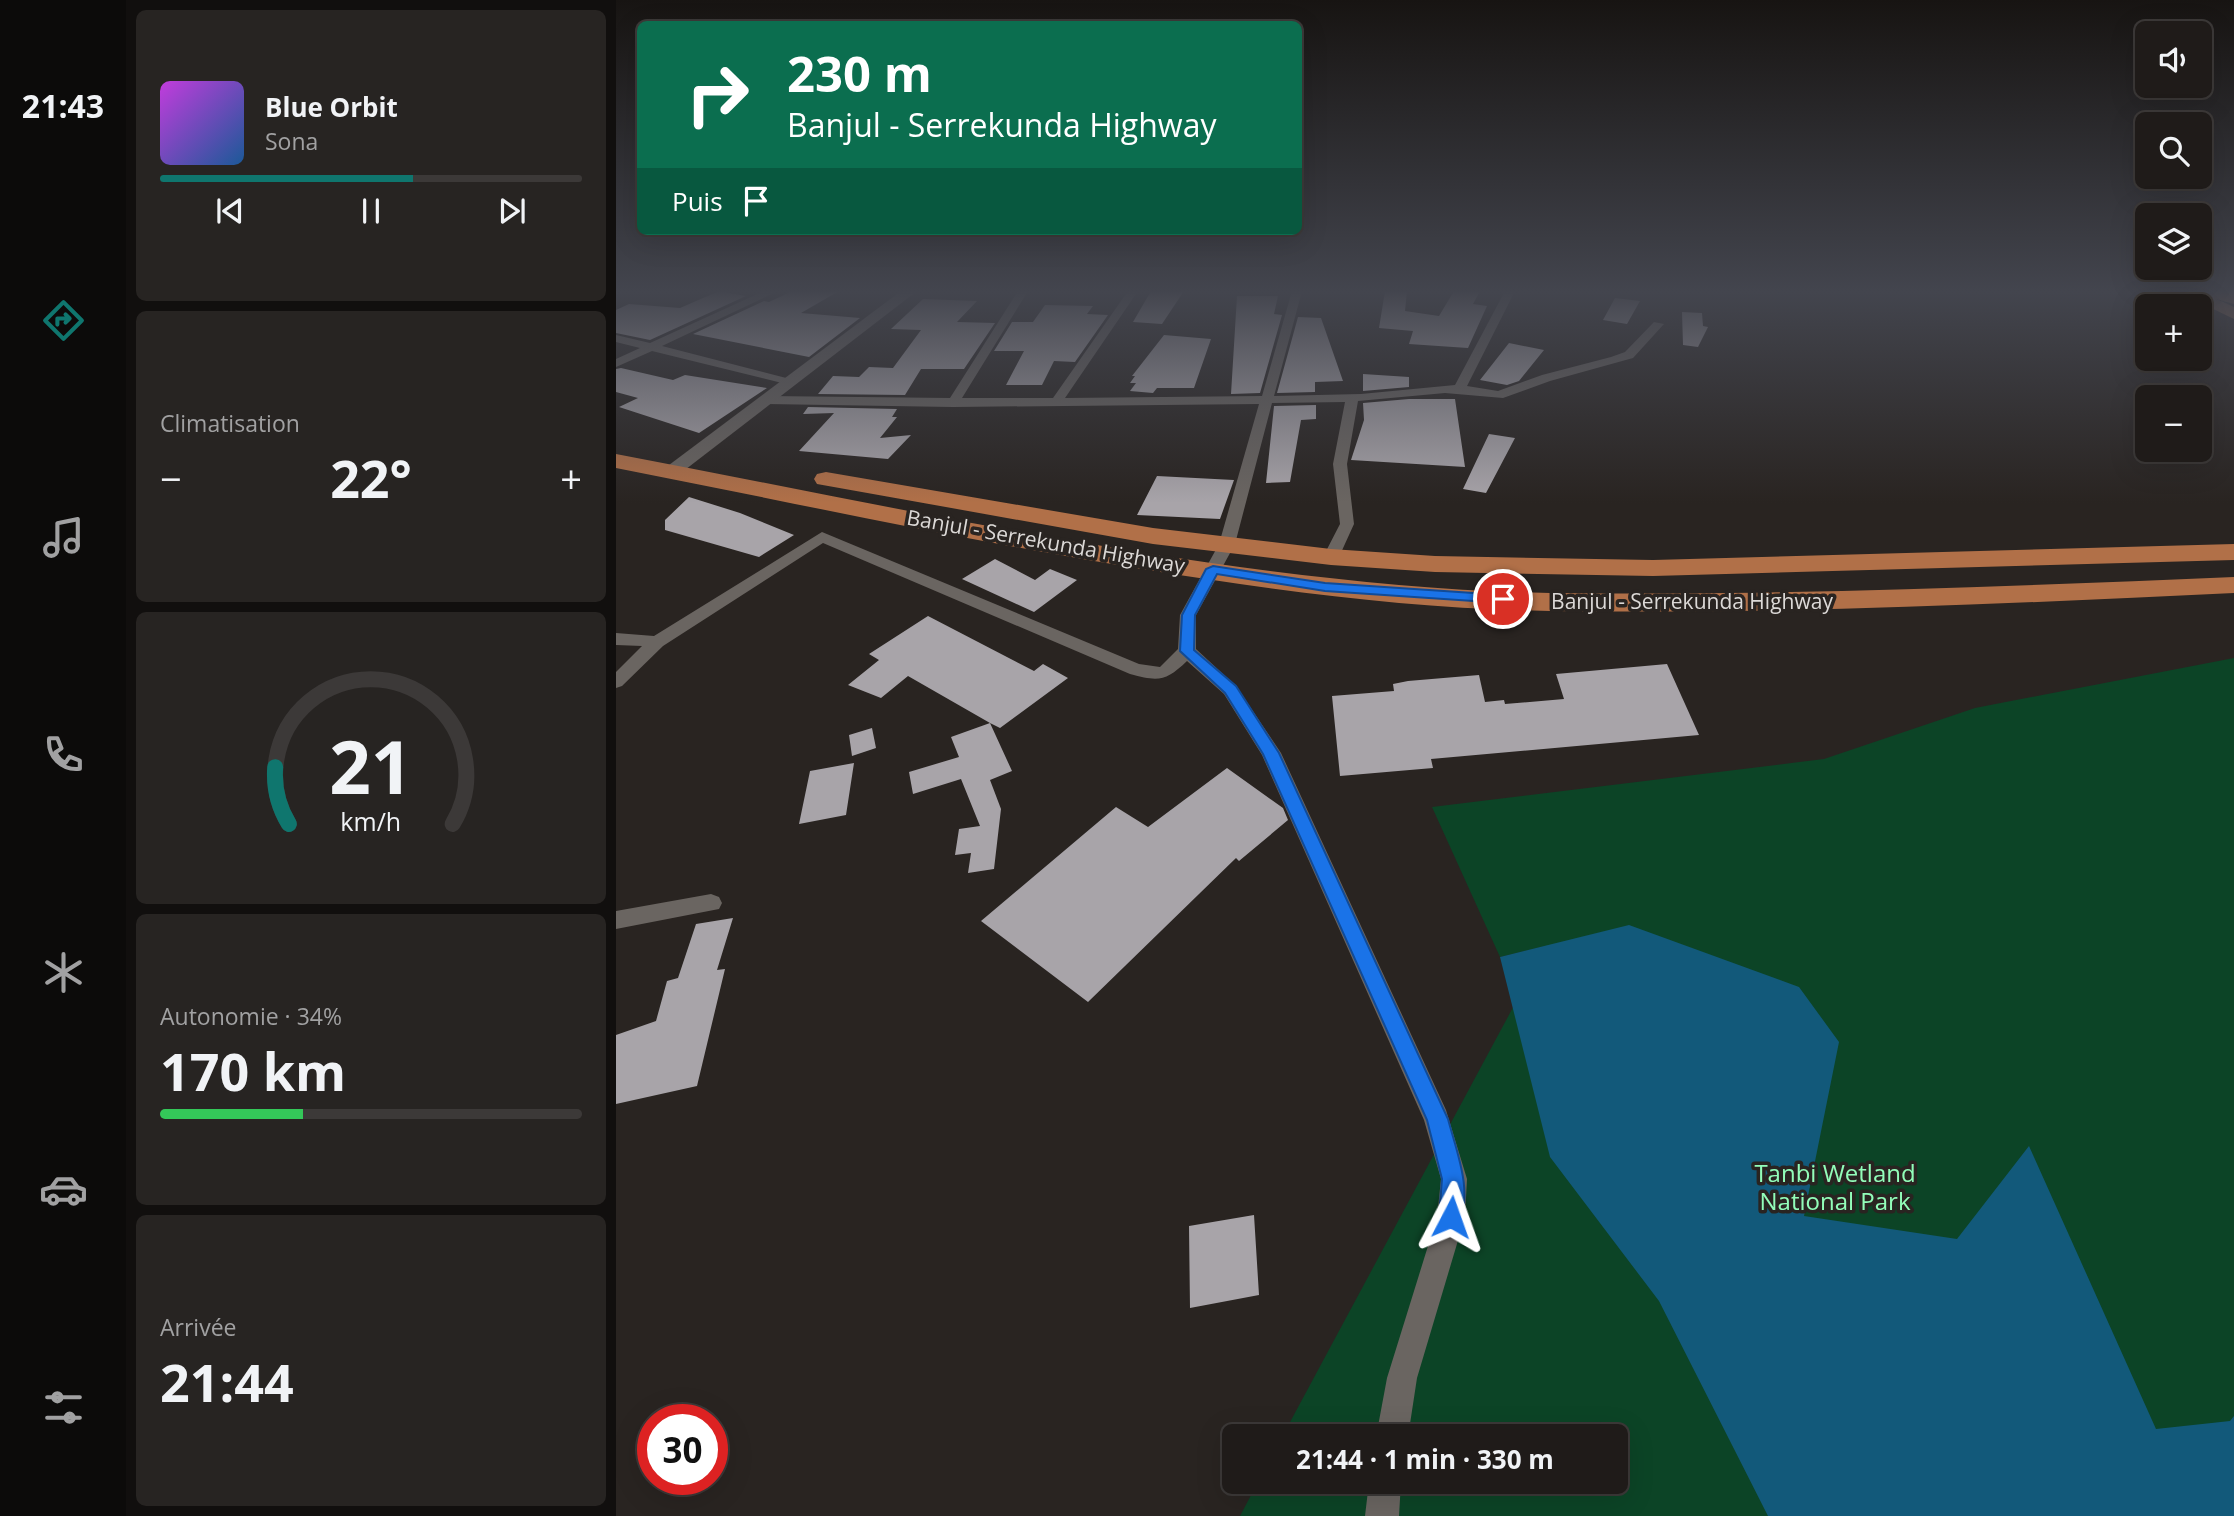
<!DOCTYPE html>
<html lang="fr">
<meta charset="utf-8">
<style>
body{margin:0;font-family:"Open Sans",sans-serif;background:#272422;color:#f1f3f6;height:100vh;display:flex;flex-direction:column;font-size:26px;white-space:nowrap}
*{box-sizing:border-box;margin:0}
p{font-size:23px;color:#a1a1a2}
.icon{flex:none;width:38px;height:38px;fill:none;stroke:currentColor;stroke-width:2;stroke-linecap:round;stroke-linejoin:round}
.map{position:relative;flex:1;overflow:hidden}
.drawer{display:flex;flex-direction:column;gap:10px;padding:10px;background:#110f0e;width:490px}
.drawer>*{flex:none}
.banner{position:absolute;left:21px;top:21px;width:665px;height:214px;border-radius:10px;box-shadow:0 7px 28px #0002,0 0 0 2px #3c3938;background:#0b6e4f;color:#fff;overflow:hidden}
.fabs{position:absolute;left:1519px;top:21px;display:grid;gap:14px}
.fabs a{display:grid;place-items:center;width:77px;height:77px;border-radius:10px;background:#1f1b19;box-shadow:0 7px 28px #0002,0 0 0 2px #3c3938;font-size:35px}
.speed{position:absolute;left:21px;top:1404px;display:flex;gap:14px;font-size:35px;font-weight:700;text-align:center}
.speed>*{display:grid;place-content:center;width:91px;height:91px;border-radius:50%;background:#1f1b19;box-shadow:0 7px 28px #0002,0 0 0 2px #3c3938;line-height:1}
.speed .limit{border:10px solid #d22;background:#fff;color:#111}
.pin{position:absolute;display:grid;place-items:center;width:60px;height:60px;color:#fff;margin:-30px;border:4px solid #fff;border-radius:50%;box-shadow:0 2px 7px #0007}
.me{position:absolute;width:77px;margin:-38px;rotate:4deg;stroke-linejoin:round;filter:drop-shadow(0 0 5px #0008)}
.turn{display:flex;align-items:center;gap:24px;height:147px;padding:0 35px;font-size:32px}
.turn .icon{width:91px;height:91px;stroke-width:2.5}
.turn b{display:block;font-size:49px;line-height:60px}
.then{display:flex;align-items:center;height:66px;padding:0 35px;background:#0003;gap:14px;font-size:26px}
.big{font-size:52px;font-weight:700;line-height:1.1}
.drawer .widget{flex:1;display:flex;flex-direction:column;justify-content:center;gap:10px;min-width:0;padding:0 24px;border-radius:10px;background:#272422}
.drawer .dial{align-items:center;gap:0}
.dial svg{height:182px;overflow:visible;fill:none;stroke:#3c3938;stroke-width:7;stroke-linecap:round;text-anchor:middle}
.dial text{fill:#f1f3f6;stroke:none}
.song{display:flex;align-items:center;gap:21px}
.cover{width:84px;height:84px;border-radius:10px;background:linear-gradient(135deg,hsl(290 70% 55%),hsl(210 70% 35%))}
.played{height:7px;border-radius:4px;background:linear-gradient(90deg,#0f766e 60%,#3c3938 60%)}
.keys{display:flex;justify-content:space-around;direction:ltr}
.heat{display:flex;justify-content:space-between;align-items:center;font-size:38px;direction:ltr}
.charge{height:10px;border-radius:5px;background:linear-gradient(90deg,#34c759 34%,#3c3938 0)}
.trip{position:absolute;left:606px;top:1424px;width:406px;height:70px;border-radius:10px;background:#1f1b19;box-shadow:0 7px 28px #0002,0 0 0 2px #3c3938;font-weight:700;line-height:70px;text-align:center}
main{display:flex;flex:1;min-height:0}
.menu{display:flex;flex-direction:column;width:126px;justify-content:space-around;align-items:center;background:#0c0b0a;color:#a1a1a2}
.menu .icon{width:49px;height:49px}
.menu .active{color:#0f766e}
.menu b{font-size:32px;color:#f1f3f6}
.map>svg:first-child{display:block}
</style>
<main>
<nav class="menu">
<b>21:43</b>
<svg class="icon active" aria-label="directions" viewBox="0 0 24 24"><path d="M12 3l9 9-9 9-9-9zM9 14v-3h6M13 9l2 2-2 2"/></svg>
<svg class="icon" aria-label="music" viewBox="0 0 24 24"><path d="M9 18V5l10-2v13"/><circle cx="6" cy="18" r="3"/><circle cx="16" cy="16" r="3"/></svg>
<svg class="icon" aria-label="phone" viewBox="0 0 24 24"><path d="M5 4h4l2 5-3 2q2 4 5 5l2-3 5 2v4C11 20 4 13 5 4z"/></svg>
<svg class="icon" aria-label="climate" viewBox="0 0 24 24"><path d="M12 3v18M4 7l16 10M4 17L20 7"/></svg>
<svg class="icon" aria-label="car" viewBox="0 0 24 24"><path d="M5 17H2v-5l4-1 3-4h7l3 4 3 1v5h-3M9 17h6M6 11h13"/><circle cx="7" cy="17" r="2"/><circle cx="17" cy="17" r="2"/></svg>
<svg class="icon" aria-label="filters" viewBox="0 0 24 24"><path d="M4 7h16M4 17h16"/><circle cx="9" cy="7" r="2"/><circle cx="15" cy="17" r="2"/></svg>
</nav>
<section class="drawer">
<div class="widget">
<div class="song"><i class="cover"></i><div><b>Blue Orbit</b><p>Sona</p></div></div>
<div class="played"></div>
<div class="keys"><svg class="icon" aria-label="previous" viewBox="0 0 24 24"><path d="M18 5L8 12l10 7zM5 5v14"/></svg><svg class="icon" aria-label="pause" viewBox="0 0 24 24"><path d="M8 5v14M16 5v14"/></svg><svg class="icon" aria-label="next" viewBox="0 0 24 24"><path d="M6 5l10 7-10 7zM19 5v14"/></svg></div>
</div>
<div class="widget"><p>Climatisation</p>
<div class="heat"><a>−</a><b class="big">22°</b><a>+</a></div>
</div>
<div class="widget dial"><svg viewBox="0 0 100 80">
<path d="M14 69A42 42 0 1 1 86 69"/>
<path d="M14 69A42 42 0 0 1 8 44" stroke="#0f766e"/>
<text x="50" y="56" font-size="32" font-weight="700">21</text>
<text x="50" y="72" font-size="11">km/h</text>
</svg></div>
<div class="widget"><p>Autonomie · 34%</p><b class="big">170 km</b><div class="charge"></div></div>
<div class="widget"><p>Arrivée</p><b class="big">21:44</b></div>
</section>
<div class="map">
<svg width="1618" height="1516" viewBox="0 0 1618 1516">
<rect width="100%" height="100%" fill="#292421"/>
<path fill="#0c4426" d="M1618 658V1516H624L642 1482H999V1437H666L930 946 884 957 816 807 1208 759 1359 708Z"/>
<path fill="#12597a" d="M1013 925 1183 987 1223 1042 1188 1216 1341 1239 1413 1146 1540 1429 1614 1421 1618 1416V1516H1152L1043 1301 934 1157 884 957Z"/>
<path fill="#a8a4a9" d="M103 291 130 296 34 340 0 333V310L13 304 64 308Z
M176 291H223L185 313 244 318 193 357 77 334 148 301 153 302Z
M535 291H568L546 324 517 322Z
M769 291H791L789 311 823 316 838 291H864L857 304 871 306 852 348 793 344 797 331 763 328Z
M621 296H662L658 314 666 315 644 393 615 394Z
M999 298 1024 301 1011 324 987 320Z
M307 299 361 301 341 322 379 323 348 369H305L289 395 202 394 217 376 243 377 253 367 277 368 305 330 275 329Z
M429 305 477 306 471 314 492 315 459 362 438 361 426 385H390L408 351H378L396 322H417Z
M1066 312 1086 313 1087 326 1092 327 1082 347 1067 345Z
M682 317 705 318 727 381 699 382V392L661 393Z
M548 335 595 339 578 388H541L537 393 514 391 520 383H514L519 376H516Z
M893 343 928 350 903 381 891 385 864 380Z
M5 368 57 380 69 375 151 388 83 433 3 407 22 398 0 392V369Z
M747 374 793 377V387L747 391Z
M793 399H839L849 467 735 460 748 420 747 403Z
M700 405V419L685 420 674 482 650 483 658 406Z
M192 407 281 409 276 417H281L264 438 295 435 272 459 183 451 218 413 187 414Z
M873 434 899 438 870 493 847 489Z
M541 476 618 480 604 519 521 515Z
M73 497 124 513 178 535 143 557 49 530V520Z
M379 559 419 580 434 569 461 580 418 612 346 579Z
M312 616 418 671 427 664 452 678 384 728 374 723 396 771 374 780 385 809 378 869 352 873 355 853 339 855 343 829 364 826 345 779 297 794 293 772 343 757 335 737 374 723 292 676 265 698 232 685 263 660 253 654Z
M1051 664 1083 735 815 759 817 768 724 776 716 696 778 691 777 684 792 681 863 675 869 702 888 700 889 704 948 699 940 674Z
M256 728 260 748 236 756 233 735Z
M238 763 230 815 183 824 194 771Z
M611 768 667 808 672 820 623 861 620 858 472 1002 365 921 500 807 532 827Z
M117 918 101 970 109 969 81 1086 0 1104V1035L40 1021 51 981 62 978 80 924Z
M638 1215 643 1295 574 1308 573 1226Z"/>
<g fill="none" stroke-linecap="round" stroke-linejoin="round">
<path fill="#6a6561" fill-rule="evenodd" d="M148 291H162L46 346 178 380V386L36 351 0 367V359L24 348 0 342V335L34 343Z
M402 291H412L346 398H437L512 291H522L449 398 646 396 676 291H686L658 396 745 394 839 385 889 291H899L851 386 882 391 926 375 995 357 1009 352 1038 322 1048 324 1017 358 934 381 887 398 829 393 742 401 731 464 738 524 723 557 715 562 707 557 724 524 717 464 729 402 656 403 619 544 580 615V649L620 686 665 753 830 1110 851 1179 849 1217 801 1378 792 1437H760L771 1378 821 1217 825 1179 808 1120 646 755 608 694 571 661C550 681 543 682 514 674L207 543 47 646 6 686 0 688V672L26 646 0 645V633L38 636 206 532 523 664 544 667 562 649 564 615 603 544 643 404 337 407 151 404 145 400 151 396 334 398Z
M95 894 103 897 106 903 103 909 0 929V911Z
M753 1482H785L783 1516H749Z"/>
<path fill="#6a6561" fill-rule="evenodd" d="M285 291H301L61 476H49L46 472 49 468Z"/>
<path fill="#9f6d4e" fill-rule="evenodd" d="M1560 291H1583L1618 307V319Z"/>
<path fill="#b17048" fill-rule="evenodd" d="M1584 291 1618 292V304L1586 295Z
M0 454C260 503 519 562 783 585 892 595 1001 594 1111 593 1280 591 1449 584 1618 577V593C1449 601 1280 609 1110 611 1001 612 892 613 783 603 519 578 260 519 0 468Z
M210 472 537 528 715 549 819 556 1037 560 1618 544V560L1037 576 819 572 715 565 537 544 201 484 198 479 201 474Z"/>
</g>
<linearGradient id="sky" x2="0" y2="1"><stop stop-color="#171412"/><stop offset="0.58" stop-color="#43454e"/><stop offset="1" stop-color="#43454e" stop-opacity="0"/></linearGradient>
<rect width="1618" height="503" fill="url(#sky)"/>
<path fill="#1a73e8" stroke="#114b97" stroke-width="2" d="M597 566 709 583 887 595 893 599 887 603 709 591 601 574 579 615 578 650 620 686 663 753 832 1119C841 1153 857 1191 843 1225L835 1229 827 1225 823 1217 826 1179 811 1120 647 754 609 693 564 651 566 615 590 569Z"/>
<g text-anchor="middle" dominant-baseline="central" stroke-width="7" stroke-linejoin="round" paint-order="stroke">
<g font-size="21" fill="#dcd9d7" stroke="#292421">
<text transform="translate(430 541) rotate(10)">Banjul - Serrekunda Highway</text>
<text x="1076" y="601">Banjul - Serrekunda Highway</text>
</g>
<g font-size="24" fill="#92fdb9" stroke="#292421">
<text x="1219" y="1172">Tanbi Wetland<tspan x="1219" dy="28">National Park</tspan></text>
</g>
</g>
</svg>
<div class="fabs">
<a><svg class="icon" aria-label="sound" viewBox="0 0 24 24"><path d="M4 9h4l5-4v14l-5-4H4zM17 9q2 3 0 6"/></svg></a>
<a><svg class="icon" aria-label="search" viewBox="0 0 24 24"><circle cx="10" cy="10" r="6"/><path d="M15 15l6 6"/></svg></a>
<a><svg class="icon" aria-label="layers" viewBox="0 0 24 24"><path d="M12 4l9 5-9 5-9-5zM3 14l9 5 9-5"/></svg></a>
<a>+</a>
<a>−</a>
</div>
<div class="speed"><div class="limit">30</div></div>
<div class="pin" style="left:887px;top:599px;background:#d93025"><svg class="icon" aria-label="arrive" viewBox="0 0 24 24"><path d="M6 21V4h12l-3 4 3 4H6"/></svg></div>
<svg class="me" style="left:835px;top:1217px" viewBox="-20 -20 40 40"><path d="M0-17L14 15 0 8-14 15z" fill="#1a73e8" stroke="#fff" stroke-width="4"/></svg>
<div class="trip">21:44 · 1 min · 330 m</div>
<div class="banner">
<div class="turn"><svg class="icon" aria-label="right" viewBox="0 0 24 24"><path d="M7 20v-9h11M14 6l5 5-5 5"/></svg><div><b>230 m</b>Banjul - Serrekunda Highway</div></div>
<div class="then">Puis<svg class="icon" aria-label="arrive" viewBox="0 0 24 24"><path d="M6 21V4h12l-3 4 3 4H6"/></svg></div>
</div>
</div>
</main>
